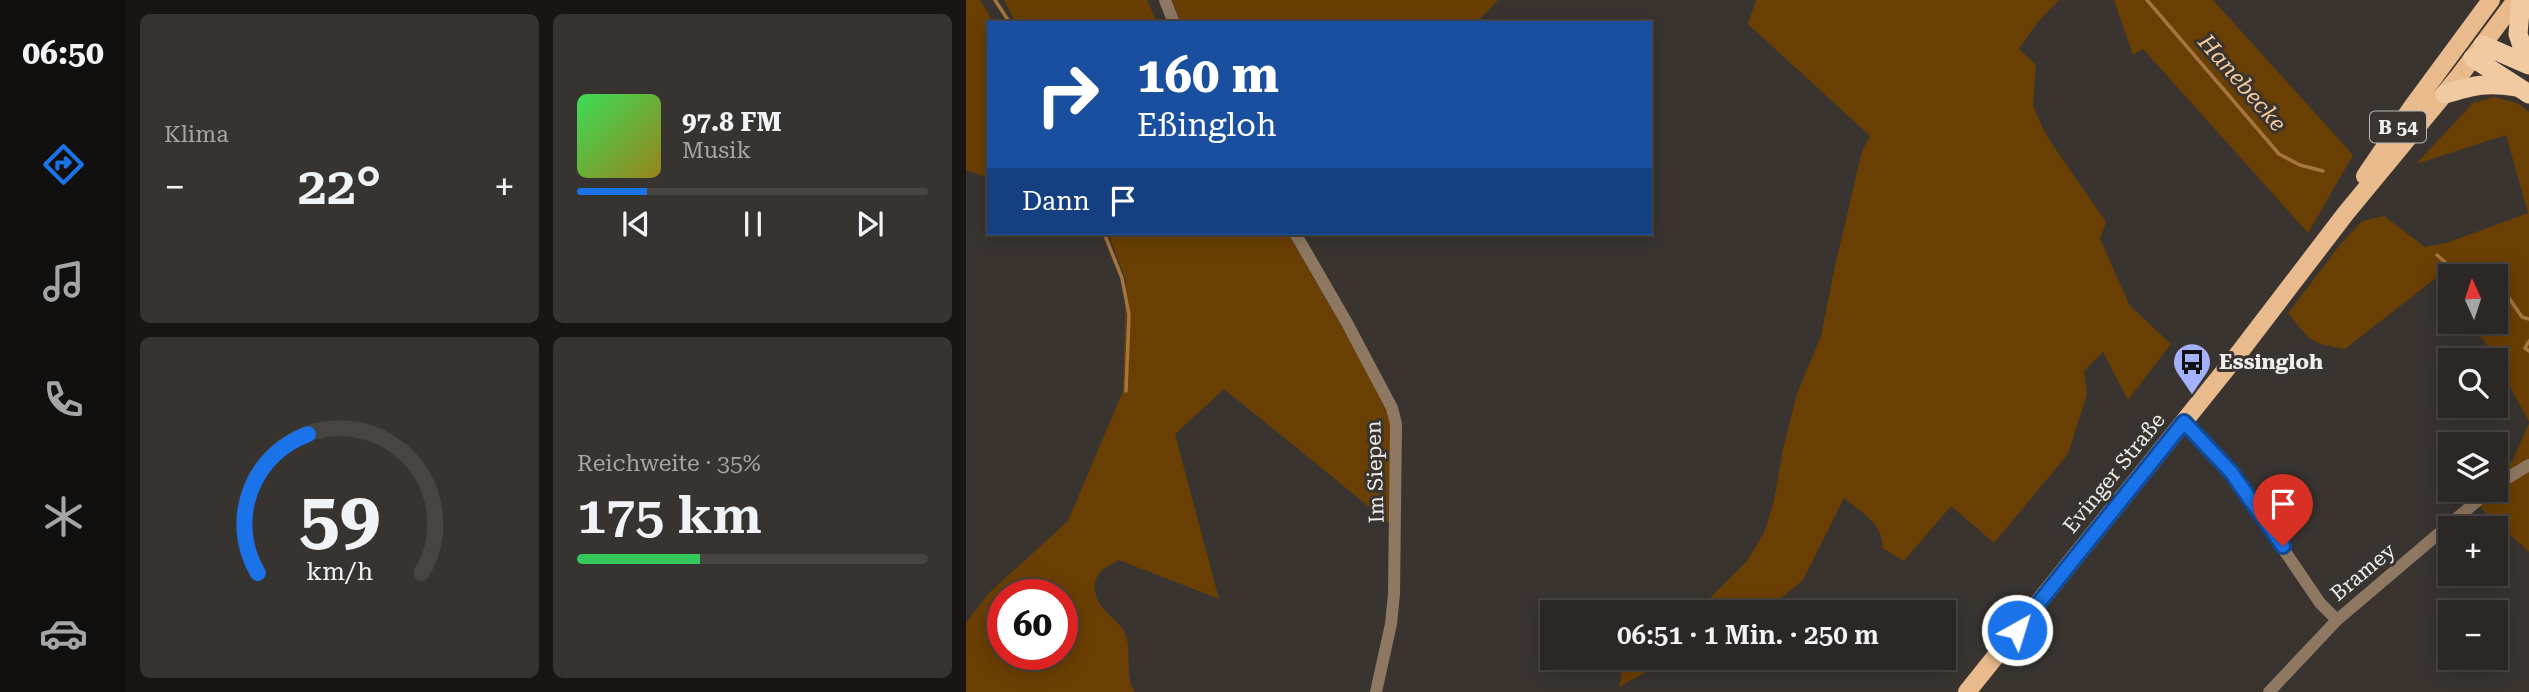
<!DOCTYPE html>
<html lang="de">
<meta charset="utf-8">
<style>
body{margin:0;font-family:"Roboto Serif",serif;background:#373331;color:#f1f3f6;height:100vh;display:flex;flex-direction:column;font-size:26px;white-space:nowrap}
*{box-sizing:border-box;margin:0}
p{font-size:23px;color:#a6a5a6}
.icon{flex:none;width:38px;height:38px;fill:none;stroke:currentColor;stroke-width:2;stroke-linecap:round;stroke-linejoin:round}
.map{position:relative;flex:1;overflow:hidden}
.drawer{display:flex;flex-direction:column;gap:14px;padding:14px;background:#181514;width:840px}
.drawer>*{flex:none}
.guide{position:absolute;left:21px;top:21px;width:665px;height:214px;border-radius:0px;box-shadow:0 4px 18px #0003,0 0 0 2px #474441;background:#1a4fa0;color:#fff;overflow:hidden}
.needle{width:46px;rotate:357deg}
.buttons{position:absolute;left:1472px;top:264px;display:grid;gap:14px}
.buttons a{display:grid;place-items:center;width:70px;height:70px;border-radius:0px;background:#2b2724;box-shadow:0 4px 18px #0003,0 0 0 2px #474441;font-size:35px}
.speed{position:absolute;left:21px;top:579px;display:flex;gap:14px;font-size:35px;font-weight:700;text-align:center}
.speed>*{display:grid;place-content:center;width:91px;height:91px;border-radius:50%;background:#2b2724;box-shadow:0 4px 18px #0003,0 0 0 2px #474441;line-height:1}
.speed .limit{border:10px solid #d22;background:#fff;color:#111}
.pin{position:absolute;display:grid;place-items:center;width:60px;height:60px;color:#fff;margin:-72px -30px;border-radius:50% 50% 50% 0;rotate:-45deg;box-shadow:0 0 7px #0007}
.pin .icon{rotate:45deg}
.me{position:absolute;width:77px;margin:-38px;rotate:39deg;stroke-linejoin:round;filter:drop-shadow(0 0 5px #0008)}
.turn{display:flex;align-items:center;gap:24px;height:147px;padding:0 35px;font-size:32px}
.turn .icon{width:91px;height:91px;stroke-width:2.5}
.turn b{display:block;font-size:49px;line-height:60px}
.then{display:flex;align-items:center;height:66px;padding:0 35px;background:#0003;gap:14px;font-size:26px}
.big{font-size:52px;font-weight:600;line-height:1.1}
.drawer .tile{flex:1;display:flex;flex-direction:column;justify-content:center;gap:10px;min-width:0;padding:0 24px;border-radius:10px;background:#373331}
.drawer .dial{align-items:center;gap:0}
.dial svg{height:182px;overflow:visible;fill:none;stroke:#474441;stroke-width:7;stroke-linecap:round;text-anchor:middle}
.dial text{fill:#f1f3f6;stroke:none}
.song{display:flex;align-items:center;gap:21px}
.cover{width:84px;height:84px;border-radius:10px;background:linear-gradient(135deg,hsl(130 70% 55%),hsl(50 70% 35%))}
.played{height:7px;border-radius:4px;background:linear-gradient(90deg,#1a73e8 20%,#474441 20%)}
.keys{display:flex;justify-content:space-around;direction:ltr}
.heat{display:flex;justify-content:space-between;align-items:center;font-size:38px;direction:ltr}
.charge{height:10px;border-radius:5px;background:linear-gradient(90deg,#34c759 35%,#474441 0)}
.drawer .tiles{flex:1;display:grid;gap:14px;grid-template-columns:repeat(2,1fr)}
.trip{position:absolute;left:574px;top:600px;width:416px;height:70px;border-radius:0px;background:#2b2724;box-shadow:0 4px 18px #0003,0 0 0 2px #474441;font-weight:600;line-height:70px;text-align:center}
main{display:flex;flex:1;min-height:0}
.dock{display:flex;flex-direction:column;width:126px;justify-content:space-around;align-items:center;background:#11100e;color:#a6a5a6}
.dock .icon{width:49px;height:49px}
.dock .active{color:#1a73e8}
.dock b{font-size:32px;color:#f1f3f6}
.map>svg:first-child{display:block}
</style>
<main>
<nav class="dock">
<b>06:50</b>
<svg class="icon active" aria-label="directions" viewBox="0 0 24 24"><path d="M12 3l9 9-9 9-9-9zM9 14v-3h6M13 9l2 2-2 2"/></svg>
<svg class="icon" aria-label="music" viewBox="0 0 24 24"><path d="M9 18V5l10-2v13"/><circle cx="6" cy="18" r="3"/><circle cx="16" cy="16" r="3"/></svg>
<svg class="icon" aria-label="phone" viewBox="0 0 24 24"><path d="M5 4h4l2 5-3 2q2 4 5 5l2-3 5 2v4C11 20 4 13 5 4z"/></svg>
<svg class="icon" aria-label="climate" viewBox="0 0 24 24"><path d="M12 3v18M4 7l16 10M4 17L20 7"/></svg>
<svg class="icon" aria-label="car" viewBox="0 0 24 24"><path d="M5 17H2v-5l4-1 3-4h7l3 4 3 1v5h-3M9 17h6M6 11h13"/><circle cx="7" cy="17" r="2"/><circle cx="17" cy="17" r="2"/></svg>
</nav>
<section class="drawer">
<div class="tiles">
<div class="tile"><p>Klima</p>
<div class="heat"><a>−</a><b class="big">22°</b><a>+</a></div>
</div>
<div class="tile">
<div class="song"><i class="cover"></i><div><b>97.8 FM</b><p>Musik</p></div></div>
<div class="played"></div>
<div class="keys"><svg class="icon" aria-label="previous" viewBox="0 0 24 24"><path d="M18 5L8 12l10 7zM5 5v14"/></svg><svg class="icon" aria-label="pause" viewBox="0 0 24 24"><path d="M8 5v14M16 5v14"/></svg><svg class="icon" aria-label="next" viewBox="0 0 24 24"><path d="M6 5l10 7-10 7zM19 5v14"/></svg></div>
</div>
<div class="tile dial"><svg viewBox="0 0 100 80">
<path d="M14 69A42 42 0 1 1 86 69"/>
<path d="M14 69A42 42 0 0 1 36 8" stroke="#1a73e8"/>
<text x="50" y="56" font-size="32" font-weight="700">59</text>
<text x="50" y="72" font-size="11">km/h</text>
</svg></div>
<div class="tile"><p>Reichweite · 35%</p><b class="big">175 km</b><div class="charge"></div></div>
</div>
</section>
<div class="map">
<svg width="1563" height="692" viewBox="0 0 1563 692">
<rect width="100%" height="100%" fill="#393430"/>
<path fill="#6a3f03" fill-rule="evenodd" d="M0 0H14L28 23H23V178L0 170Z
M38 0H181L191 23H50Z
M206 0H532L510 23H215Z
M790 0H1093L1071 23 1053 49 1070 65 1067 106 1076 126 1084 141 1140 222 1134 239 1164 306 1205 344 1162 400 1137 352 1118 371 1121 394 1102 454 1028 543 985 506 938 561 916 548C919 525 894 511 878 498L837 580 814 599 787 612H730L781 561 798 533 808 501 817 449 831 394 855 336 869 266 896 151 904 136 782 24Z
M1148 0H1247L1387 155 1342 233 1177 49 1167 55Z
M1528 97 1551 103 1563 112V422L1524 349 1504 322H1530V276H1484V294L1471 277 1379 349C1342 343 1345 341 1322 313L1374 245 1396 221 1418 216 1459 247 1483 242 1562 213 1540 135 1450 164 1507 103Z
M142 233H322L422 407 428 429V527L258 389 209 434 253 599 153 560C140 567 126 574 129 591 133 615 155 617 161 639 165 657 159 677 169 692H0V623L23 593 102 521 157 391 160 281ZM37 595H96V654H37Z
M1563 423V552L1511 504 1547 460Z
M662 658H704L653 687 658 660Z"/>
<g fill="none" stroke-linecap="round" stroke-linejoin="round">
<path stroke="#a6743f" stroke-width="3.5" d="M29 0 44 23
M1181 0 1313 154 1334 165 1357 171
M138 233 156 278 163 315 160 391
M1471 255 1481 264 1494 269 1498 276
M1530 297 1541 295 1556 317 1563 319
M1563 341 1559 348 1563 351"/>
<path stroke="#8f7862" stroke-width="12" d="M199 0 208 23
M329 233 381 323 426 408 430 424 428 594 425 624 410 692
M1218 422 1265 472 1354 603 1371 620
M1530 485 1563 465
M1303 692 1371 620 1524 490"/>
<path stroke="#e8ba8c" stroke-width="18" d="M1399 176 1446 107 1525 0
M1001 692 1273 353 1380 213 1494 75 1550 0"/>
<path stroke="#f2caa2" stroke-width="19" d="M1555 0 1552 34 1562 64
M1517 45 1563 65
M1507 58 1563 94
M1479 94C1509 85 1520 82 1551 87"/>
</g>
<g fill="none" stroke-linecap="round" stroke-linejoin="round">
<defs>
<path id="route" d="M1051 630 1218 422 1265 472 1317 546"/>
</defs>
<use href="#route" stroke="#114b97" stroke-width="18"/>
<use href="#route" stroke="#1a73e8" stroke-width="12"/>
</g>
<defs>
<symbol id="bus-pin" viewBox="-11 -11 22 30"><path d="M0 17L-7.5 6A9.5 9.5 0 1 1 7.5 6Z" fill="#a4b1fc" stroke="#393430"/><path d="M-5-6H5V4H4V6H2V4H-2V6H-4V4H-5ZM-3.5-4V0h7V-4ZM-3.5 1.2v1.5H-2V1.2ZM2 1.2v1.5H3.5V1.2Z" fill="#111"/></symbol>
</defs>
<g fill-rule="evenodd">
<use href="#bus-pin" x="1204" y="340" width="44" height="60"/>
</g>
<g text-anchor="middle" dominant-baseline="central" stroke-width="6" stroke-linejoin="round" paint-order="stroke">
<rect fill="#393430" stroke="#bab6b3" stroke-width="2" x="1404" y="111.5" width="56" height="31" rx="5"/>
<g font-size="19" font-weight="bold" fill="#f1eeeb">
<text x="1432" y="127">B 54</text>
</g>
<g font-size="21" font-weight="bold" fill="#f1eeeb" stroke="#393430" text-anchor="start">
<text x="1253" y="362">Essingloh</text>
</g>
<g font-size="21" fill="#f1eeeb" stroke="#393430">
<text transform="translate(409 472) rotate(-92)">Im Siepen</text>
<text transform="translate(1148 473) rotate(-51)">Evinger Straße</text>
<text transform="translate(1397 572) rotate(-40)">Bramey</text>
</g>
<g font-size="23" font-style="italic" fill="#f6cba0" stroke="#393430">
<text transform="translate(1276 83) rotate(49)">Hanebecke</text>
</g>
</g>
</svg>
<div class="buttons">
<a><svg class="needle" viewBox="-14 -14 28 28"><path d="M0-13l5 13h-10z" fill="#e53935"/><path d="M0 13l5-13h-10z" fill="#a6a5a6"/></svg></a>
<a><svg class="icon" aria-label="search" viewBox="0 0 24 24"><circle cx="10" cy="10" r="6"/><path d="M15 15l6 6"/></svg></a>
<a><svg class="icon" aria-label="layers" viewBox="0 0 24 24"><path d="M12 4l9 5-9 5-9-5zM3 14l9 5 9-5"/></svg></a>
<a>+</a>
<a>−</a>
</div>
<div class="speed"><div class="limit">60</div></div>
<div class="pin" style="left:1317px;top:546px;background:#d93025"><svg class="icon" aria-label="arrive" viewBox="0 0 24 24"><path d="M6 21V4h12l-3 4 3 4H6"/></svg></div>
<svg class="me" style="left:1051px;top:630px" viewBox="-20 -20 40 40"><circle r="17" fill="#1a73e8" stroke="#fff" stroke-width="3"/><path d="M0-11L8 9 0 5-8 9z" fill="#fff"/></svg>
<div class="trip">06:51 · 1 Min. · 250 m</div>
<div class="guide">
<div class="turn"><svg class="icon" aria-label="right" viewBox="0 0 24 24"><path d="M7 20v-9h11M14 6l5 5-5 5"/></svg><div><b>160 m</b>Eßingloh</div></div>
<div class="then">Dann<svg class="icon" aria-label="arrive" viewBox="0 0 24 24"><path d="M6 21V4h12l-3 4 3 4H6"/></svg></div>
</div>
</div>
</main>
